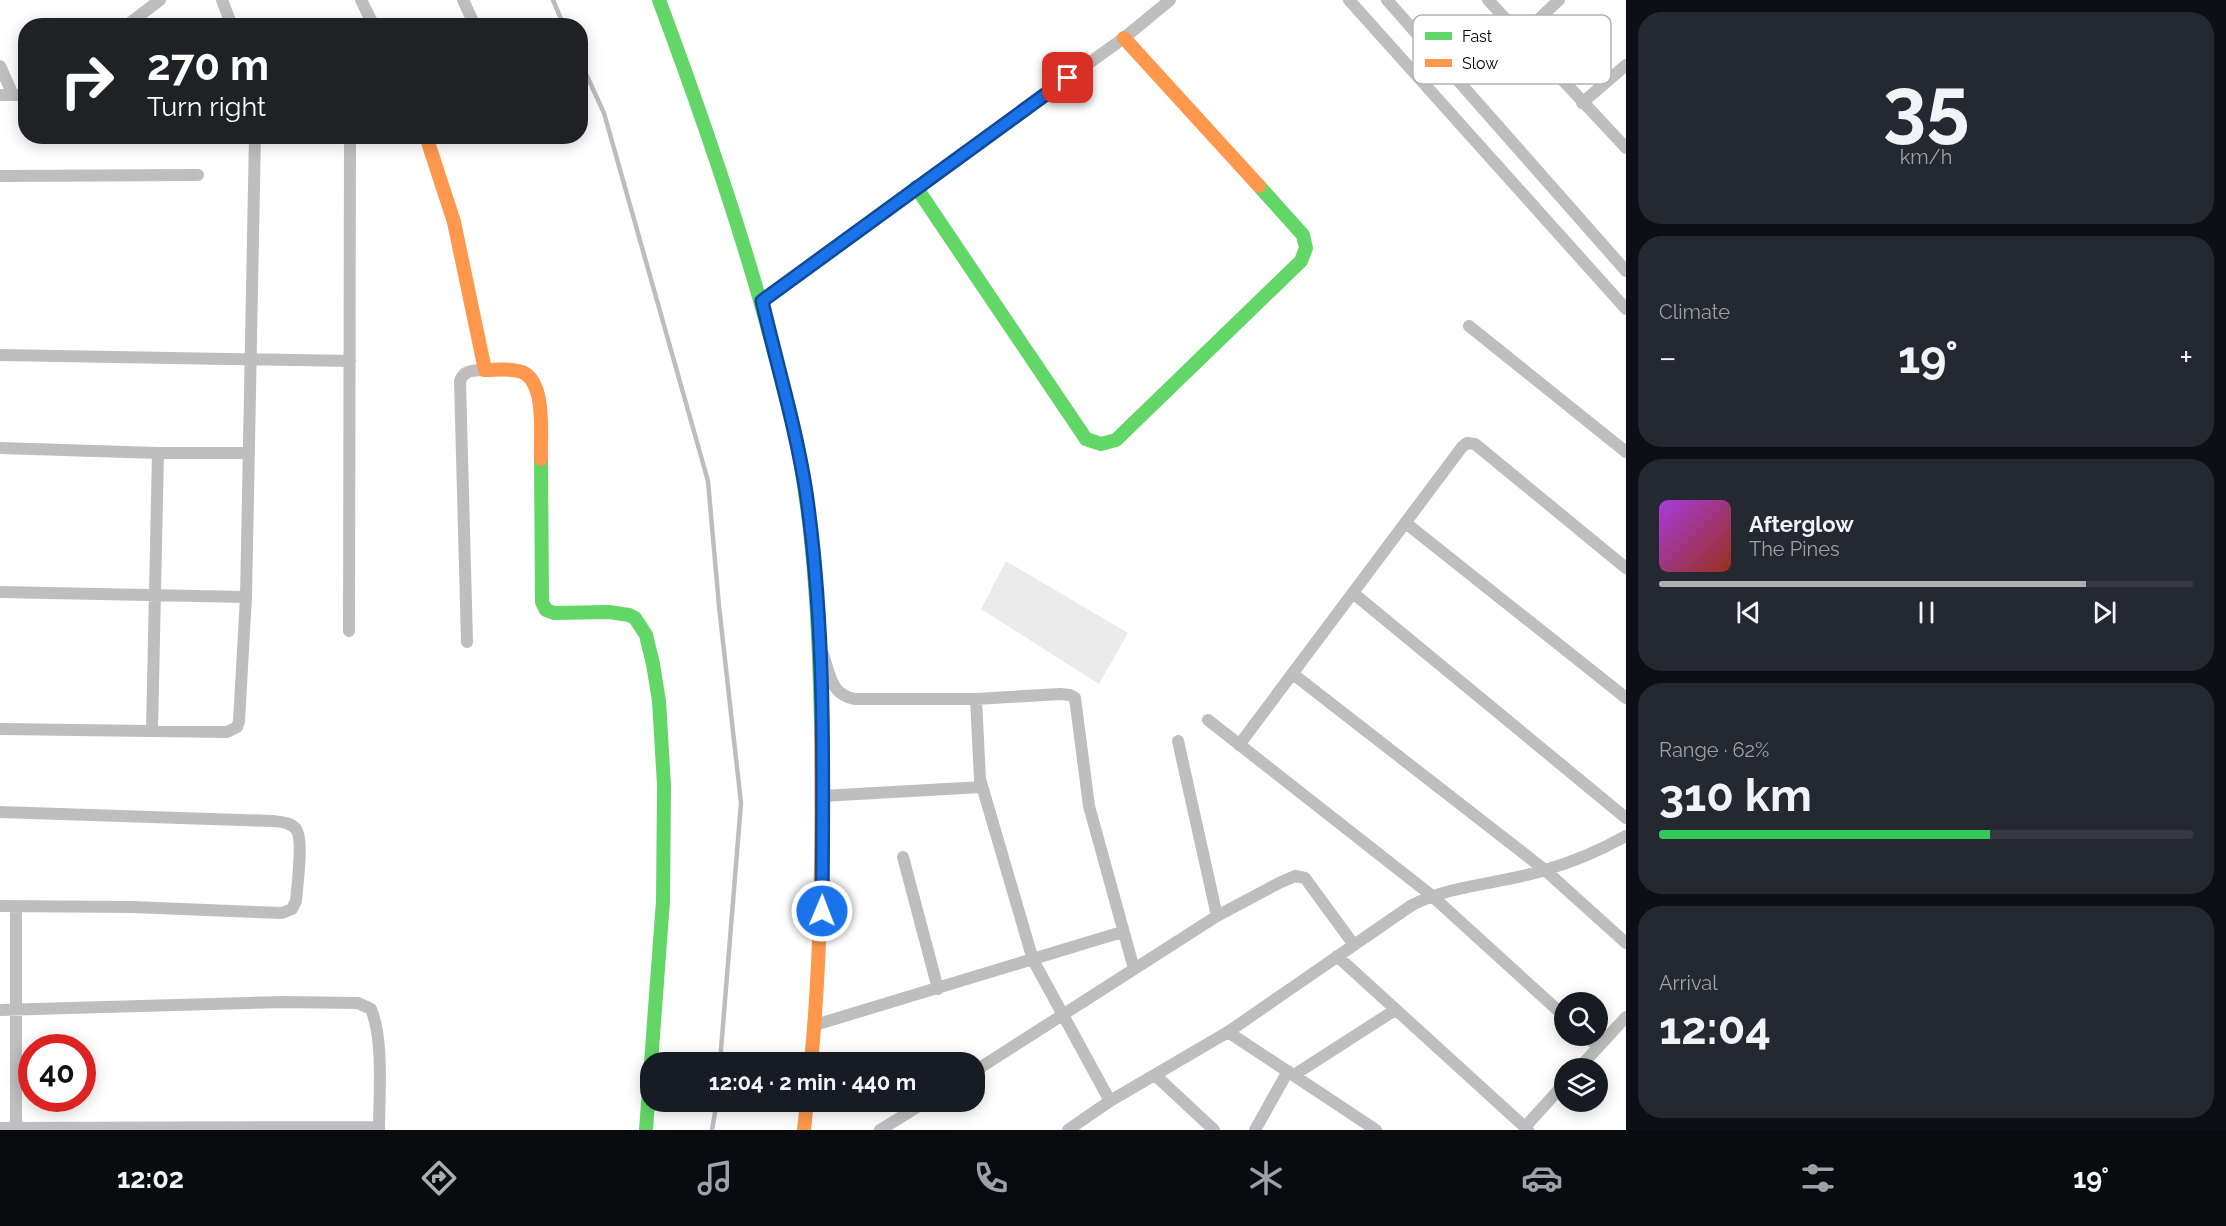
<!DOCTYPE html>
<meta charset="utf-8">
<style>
body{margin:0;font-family:Raleway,sans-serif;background:#242831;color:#f1f3f6;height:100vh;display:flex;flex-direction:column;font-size:22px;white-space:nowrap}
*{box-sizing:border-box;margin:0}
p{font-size:20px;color:#9ea1a6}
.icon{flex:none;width:33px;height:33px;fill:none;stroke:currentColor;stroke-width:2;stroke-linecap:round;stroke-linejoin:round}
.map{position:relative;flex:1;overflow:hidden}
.drawer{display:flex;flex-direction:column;gap:12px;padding:12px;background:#0d0f14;width:600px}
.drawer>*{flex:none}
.top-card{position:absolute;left:18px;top:18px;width:570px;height:126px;border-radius:24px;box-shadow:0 3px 15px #0003;background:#202124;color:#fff;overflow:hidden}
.fabs{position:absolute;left:1554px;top:992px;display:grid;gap:12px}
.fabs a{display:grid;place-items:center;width:54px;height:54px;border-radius:50%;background:#171b24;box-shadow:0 3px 15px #0003;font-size:30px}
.speed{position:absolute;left:18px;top:1034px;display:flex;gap:12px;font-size:30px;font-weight:700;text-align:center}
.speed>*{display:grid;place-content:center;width:78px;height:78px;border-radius:50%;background:#171b24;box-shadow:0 3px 15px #0003;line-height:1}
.speed .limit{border:9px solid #d22;background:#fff;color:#111}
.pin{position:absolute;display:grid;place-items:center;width:51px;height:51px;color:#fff;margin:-26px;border-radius:12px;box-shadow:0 3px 9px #0006}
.me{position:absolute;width:66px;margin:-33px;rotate:1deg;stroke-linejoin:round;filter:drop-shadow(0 0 4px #0008)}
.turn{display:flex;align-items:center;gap:21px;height:126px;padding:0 30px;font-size:27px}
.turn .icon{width:78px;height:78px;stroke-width:2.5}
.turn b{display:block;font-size:42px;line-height:51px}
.big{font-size:45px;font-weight:700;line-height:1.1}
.drawer .widget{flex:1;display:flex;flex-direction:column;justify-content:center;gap:9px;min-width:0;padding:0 21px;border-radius:24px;background:#242831}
.drawer .dial{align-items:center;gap:0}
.dial b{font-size:78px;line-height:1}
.song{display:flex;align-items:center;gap:18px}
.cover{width:72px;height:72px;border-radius:9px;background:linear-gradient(135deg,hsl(280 70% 55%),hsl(10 70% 35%))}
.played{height:6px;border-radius:3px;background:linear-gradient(90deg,#adaeaf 80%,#363941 80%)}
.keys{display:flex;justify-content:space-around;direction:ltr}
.heat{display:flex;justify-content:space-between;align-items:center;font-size:33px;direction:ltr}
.charge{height:9px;border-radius:4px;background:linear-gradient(90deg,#34c759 62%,#363941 0)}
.trip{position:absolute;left:640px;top:1052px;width:345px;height:60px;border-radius:24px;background:#171b24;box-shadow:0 3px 15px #0003;font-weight:700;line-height:60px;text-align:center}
.tabs{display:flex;height:96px;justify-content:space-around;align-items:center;background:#090b0e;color:#9ea1a6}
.tabs .icon{width:42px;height:42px}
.tabs .active{color:#adaeaf}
.tabs b{font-size:27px;color:#f1f3f6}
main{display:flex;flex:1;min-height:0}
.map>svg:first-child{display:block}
</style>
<main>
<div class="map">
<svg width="1626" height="1130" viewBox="0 0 1626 1130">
<rect width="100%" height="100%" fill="#fff"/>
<path fill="#ebebeb" d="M1006 561 1128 633 1099 684 981 609Z"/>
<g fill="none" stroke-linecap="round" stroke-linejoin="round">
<path stroke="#bdbdbd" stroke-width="4.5" d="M553 0 564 26
M580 61 604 113 708 481 719 606 741 803 720 1062
M712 1130 717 1101"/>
<path stroke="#bebebe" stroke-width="12" d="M222 0 232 26
M361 0 374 26
M463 0 475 26
M1349 0 1626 309
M1387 0 1626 271
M1488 0 1626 148
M126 26 160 0
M1521 36 1559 0
M0 66 13 95
M0 95H26
M1582 103 1626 65
M0 176 198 175
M762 301 916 187 1124 38 1170 0
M1469 326 1626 452
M0 355 350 361
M0 448 158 453
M1407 524 1626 698
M0 592 246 597 255 136
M1353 593 1626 818
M349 631 350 136
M467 642 460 381C464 369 474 371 485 370
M823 654C830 675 831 695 855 699H976L1060 694 1070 695 1075 698 1089 806 1134 969
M1293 674 1545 870 1626 943
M976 699 980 779 1033 960 1110 1101
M1208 720 1431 895 1564 1016
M0 729 227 732 237 727 239 721 246 597
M152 731 158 453H248
M1178 741 1217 916
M1239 745 1462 447 1467 443 1475 444 1626 568
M822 796 982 787
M0 812 273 821C281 822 290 822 296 829 304 839 297 886 296 901L292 909 282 913 132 907 0 906
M903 857 938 989
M1337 956 1528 1130
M0 1010 282 1002 358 1003 371 1009C384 1040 379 1096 379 1130
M815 1025 1122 932
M1228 1032 1376 1130
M1585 1035 1598 1047
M1579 1068 1626 1017
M975 1071 1217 916 1279 883 1295 876 1305 878 1354 945
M1155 1075 1214 1130
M1294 1075 1395 1010
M1525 1127 1564 1084
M0 1128 379 1127
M16 1130V907
M880 1130 927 1101
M1068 1130 1110 1101 1228 1032 1412 905C1454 884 1501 884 1545 870 1573 862 1601 850 1626 836
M1255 1130 1288 1071"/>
<path stroke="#63d668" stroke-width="14" d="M659 0C702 115 742 230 773 348 782 382 792 415 798 449 815 540 819 633 821 725
M916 187 1086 439 1101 444 1116 440 1301 261 1306 248 1303 235 1259 186
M541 459 542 602 546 610 554 613 609 612 629 615 635 618 646 635 653 664 659 701 664 785 663 901 646 1130"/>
<path stroke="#ff974d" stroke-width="14" d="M1124 38 1259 186
M426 136 454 222 485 370C497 370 511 368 522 372 547 382 540 438 541 459
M811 1062C822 950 822 837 821 725
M804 1130 807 1101"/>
</g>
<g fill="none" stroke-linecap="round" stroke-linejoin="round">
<defs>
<path id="route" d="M822 911C823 772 826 630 806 492 796 428 777 365 762 301L1068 78"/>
</defs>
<use href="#route" stroke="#114b97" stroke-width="15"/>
<use href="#route" stroke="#1a73e8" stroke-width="10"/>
</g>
<rect x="1413" y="15" width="198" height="69" rx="9" fill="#fff" stroke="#b2b2b2" stroke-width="1.5"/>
<rect x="1425" y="32" width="27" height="8" fill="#63d668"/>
<rect x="1425" y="59" width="27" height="8" fill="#ff974d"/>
<g font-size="16" fill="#000">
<text x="1462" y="42">Fast</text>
<text x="1462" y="69">Slow</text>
</g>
</svg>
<div class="fabs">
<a><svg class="icon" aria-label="search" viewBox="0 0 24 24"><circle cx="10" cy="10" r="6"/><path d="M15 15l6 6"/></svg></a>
<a><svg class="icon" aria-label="layers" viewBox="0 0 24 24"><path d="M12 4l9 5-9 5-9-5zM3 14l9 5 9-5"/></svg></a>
</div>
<div class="speed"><div class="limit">40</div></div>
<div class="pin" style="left:1068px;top:78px;background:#d93025"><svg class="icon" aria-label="arrive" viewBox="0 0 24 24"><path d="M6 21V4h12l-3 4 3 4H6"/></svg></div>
<svg class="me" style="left:822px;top:911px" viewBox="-20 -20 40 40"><circle r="17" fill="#1a73e8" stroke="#fff" stroke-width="3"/><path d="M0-11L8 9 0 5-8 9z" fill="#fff"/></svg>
<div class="trip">12:04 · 2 min · 440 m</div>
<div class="top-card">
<div class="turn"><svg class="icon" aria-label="right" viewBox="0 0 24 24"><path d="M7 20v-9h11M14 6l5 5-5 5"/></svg><div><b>270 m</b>Turn right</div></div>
</div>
</div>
<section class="drawer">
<div class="widget dial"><b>35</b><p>km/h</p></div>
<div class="widget"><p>Climate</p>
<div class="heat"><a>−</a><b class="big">19°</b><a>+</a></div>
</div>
<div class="widget">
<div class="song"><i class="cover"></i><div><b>Afterglow</b><p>The Pines</p></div></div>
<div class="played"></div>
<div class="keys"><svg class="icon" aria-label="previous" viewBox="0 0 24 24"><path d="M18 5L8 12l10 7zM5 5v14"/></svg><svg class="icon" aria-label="pause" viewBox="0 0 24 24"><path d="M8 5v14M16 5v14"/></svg><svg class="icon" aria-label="next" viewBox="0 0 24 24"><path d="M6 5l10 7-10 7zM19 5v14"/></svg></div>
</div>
<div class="widget"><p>Range · 62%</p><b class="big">310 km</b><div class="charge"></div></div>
<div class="widget"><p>Arrival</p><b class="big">12:04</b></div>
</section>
</main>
<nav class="tabs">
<b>12:02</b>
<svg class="icon active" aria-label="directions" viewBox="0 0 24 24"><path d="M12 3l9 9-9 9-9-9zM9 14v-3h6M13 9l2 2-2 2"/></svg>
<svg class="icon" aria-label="music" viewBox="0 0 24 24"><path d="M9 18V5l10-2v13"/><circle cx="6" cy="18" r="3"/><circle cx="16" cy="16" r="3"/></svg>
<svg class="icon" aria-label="phone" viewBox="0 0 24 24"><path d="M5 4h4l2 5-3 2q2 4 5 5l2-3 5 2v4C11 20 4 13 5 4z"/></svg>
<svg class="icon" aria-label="climate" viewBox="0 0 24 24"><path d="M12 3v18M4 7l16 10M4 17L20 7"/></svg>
<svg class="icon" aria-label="car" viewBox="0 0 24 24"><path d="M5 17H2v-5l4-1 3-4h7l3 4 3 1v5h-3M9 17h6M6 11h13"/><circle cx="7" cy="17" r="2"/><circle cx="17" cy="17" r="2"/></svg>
<svg class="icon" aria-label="filters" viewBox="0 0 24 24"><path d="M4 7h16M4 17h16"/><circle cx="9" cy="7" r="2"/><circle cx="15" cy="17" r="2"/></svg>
<b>19°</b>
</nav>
